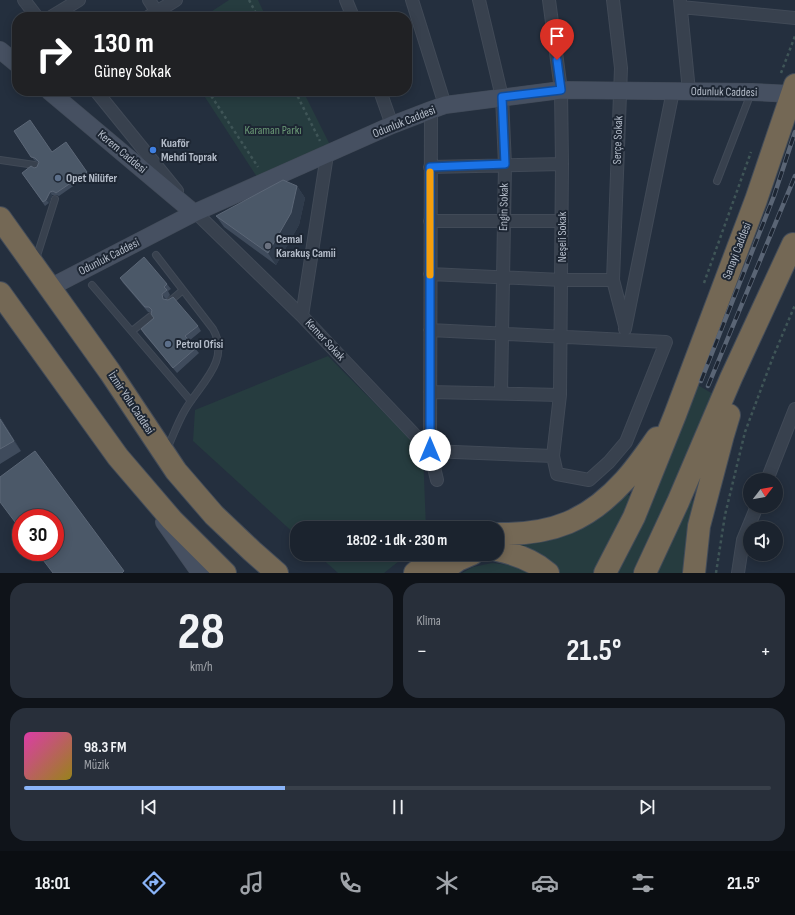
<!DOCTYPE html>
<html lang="tr">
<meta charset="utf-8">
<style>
body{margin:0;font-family:"Sofia Sans Condensed",sans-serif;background:#282f3a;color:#f1f3f6;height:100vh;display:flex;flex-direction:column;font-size:15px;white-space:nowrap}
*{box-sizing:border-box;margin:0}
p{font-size:13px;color:#a0a4aa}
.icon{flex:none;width:22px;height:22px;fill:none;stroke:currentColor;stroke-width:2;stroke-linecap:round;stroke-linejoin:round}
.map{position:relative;height:573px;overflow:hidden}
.side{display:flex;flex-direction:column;gap:10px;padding:10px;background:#0f1319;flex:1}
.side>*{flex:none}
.guide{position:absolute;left:12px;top:12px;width:400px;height:84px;border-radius:16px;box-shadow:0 2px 10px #0003,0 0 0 1px #39404a;background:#202124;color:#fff;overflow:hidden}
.needle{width:26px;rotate:59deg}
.controls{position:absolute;left:743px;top:473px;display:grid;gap:8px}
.controls a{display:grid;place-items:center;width:40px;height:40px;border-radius:50%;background:#1b232e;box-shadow:0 2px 10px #0003,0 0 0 1px #39404a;font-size:20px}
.speed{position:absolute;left:12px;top:509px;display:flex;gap:8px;font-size:20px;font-weight:700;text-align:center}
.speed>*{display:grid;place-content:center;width:52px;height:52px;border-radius:50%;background:#1b232e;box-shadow:0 2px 10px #0003,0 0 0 1px #39404a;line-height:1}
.speed .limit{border:6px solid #d22;background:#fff;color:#111}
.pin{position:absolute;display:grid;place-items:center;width:34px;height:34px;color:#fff;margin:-41px -17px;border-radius:50% 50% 50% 0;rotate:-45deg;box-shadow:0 0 4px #0007}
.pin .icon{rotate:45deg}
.me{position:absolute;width:44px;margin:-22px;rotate:0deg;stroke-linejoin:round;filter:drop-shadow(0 0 3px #0008)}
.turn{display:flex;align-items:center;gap:14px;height:84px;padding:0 16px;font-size:18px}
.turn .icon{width:52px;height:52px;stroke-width:2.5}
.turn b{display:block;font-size:28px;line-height:34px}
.big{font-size:30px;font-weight:700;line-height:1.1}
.side .tile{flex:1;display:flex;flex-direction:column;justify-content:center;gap:6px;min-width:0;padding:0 14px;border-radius:16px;background:#282f3a}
.side .dial{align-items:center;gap:0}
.dial b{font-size:52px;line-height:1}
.song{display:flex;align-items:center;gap:12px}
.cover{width:48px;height:48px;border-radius:6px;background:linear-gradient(135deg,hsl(320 70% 55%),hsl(50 70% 35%))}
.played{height:4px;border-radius:2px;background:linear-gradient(90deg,#8ab4f8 35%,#39404a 35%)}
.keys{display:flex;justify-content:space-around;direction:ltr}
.heat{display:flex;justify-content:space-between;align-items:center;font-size:22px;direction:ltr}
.side .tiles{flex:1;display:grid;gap:10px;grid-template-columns:1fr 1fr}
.tile:last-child{grid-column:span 2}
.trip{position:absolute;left:290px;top:521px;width:214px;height:40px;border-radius:16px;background:#1b232e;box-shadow:0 2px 10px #0003,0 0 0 1px #39404a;font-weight:700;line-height:40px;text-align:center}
.dock{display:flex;height:64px;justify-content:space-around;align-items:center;background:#0b0e12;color:#a0a4aa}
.dock .icon{width:28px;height:28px}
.dock .selected{color:#8ab4f8}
.dock b{font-size:18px;color:#f1f3f6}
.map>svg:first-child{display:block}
</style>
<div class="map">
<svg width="795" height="573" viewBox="0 0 795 573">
<rect width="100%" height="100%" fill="#242f3e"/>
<path fill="#263c3f" d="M229 0H258L266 17H203Z
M201 91H303L331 147 259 180Z
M328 356 423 452 426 528H297V536L193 441 195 410Z
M696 384 718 397 637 573H618L633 541Z
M625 492 632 498 598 573H557L499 542Z
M688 500 695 501 683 573H656Z
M317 554H408L384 573H338Z
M492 563 520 566 529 573H462L473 567Z"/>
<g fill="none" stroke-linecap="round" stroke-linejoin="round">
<defs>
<path id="lane" d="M0 160 35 165 37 167
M717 181 751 93
M156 255 213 329C231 361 200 384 185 410 178 422 173 436 167 449
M36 259 55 199
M92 285 191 401
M170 301 183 290
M132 331 151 316"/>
<path id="street" d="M24 0 37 17
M149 0 160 17
M346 0 353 17
M412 0 445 105
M479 0 502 97 505 165 501 393
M680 0 689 91
M681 7 795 18
M51 17 79 0
M148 17 176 0
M96 91 177 191
M380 91 392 125
M431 110 430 451 553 456
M430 167 562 164
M190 207 302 316 430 451 437 480
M430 221H562
M430 274 562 280H613L625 326
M613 280 621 68 613 0
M302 316 327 155
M625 329 673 91
M430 330 666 342 626 442 609 462 589 480 557 474 553 456 560 395 562 164 561 90 549 0
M430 392 560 395
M767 480 795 409
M738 573 743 540 757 506"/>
<path id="secondary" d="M0 50 17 64
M49 91 194 213
M49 288 194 213 392 125 431 110 445 105 561 90 752 92 792 94
M164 522 200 573"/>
<path id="highway" d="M0 218 110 372 176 471 214 515 252 551 277 573
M0 293 118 457 172 520 225 573
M497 534C552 535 588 521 625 480 637 467 647 452 657 438
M497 550C516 554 533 560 548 573
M415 573 438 554
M439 573 458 560 472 554
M605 573 634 517 675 415 756 200 795 85
M645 573 678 502 731 378 793 244
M694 573 699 526 723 435 729 415"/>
</defs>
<use href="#lane" stroke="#414a57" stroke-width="8"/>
<use href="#street" stroke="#414a57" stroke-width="14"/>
<use href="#secondary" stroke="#414a57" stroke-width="18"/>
<use href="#highway" stroke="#434c59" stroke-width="24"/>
<path stroke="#3f5557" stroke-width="2.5" stroke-dasharray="3 3" stroke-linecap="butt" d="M249 0 258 17
M781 73 795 36
M208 91 258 167
M295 91 320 141
M704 283 751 152
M716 573 725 515 745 432 773 357 795 305"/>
<use href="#lane" stroke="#38414e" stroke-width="6"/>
<use href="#street" stroke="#38414e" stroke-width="12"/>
<use href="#secondary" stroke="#465061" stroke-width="17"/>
<use href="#highway" stroke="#746855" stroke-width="22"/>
<defs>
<path id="rail" d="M701 381 774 196 795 132
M708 386 795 176"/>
</defs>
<use href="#rail" stroke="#5a6575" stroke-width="4.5"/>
<use href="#rail" stroke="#1d2633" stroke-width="3" stroke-dasharray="9" stroke-linecap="butt"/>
</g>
<path fill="#3f4b5c" d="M14 131 52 152 66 142 89 175 59 196 56 195H52L49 203 45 206 22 173 37 167 39 162H38L34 160Z
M297 186 305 198 299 225 276 265 224 227 216 216Z
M120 278 167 284 171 289 168 291 170 295 166 300 198 326 201 331 189 341 199 353 177 373 144 334 141 329 154 318 151 314V312H148L123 283Z
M0 417 21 451 0 464Z"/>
<path fill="#2f3b4b" d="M297 186 305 198 299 225 276 265 268 253Z
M50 192 52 195 49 203 46 200Z
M162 294 166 299V304L163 299Z
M0 417 21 451 14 441 0 419Z"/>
<path fill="#4b5868" stroke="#5c6777" d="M30 120 52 152 66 142 87 172 56 193 53 191 50 192 46 200 43 202 22 173 31 166 34 168 37 167 39 162 35 158 31 157 14 131Z
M283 180 297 186 291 213 268 253 216 216Z
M144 257 167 284 164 287 167 290 162 294 163 299 168 300 173 297 198 326 185 336 196 348 173 368 141 329 154 318 151 314 152 310 149 307H145L120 278Z
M0 419 14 441 0 449Z
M35 451 124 571 122 573H53L37 552H55V518H21V530L0 502V477Z"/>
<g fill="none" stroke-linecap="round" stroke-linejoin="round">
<defs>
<path id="route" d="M430 450V167L505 164 502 97 561 90 557 60"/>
</defs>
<use href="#route" stroke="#114b97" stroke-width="10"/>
<use href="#route" stroke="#1a73e8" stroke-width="7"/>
<path stroke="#f59e0b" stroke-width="7" d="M430 275V172"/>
</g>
<circle fill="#3f7fe0" stroke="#1d2633" stroke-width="1.5" cx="153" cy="150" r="4"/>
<g fill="#5c6f8a" stroke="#1d2633" stroke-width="1.5">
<circle cx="58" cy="178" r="4"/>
<circle cx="168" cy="344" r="4"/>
</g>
<circle fill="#6b7280" stroke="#1d2633" stroke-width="1.5" cx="268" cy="246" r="4"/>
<g text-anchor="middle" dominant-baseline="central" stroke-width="4" stroke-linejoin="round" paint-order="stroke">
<g font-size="12" fill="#b4bcc9" stroke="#1d2633">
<text transform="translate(724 92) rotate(1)">Odunluk Caddesi</text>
<text transform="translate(404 122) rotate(-22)">Odunluk Caddesi</text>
<text transform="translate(618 140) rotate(-88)">Serçe Sokak</text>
<text transform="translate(122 152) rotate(40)">Kerem Caddesi</text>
<text transform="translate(504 207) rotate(-89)">Engin Sokak</text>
<text transform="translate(562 237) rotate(-90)">Neşeli Sokak</text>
<text transform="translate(737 251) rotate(-69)">Sanayi Caddesi</text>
<text transform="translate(109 257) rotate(-27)">Odunluk Caddesi</text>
<text transform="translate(325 340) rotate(47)">Kemer Sokak</text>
<text transform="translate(131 403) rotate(56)">İzmir Yolu Caddesi</text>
</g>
<g font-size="12" fill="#6b9a76" stroke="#1d2633">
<text x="273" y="130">Karaman Parkı</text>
</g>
<g font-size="12" font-weight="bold" fill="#b4bcc9" stroke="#1d2633" text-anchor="start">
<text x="161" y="143">Kuaför<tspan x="161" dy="14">Mehdi Toprak</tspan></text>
<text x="66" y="178">Opet Nilüfer</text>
<text x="276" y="239">Cemal<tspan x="276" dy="14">Karakuş Camii</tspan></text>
<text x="176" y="344">Petrol Ofisi</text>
</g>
</g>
</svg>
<div class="controls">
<a><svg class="needle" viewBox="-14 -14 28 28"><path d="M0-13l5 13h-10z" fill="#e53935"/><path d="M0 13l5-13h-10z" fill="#a0a4aa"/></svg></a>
<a><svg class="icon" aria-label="sound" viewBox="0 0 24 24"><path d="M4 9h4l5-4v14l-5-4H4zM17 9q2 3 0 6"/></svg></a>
</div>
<div class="speed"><div class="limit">30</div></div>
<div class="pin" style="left:557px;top:60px;background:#d93025"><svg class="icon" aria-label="arrive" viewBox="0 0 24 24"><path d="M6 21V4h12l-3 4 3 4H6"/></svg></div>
<svg class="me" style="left:430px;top:450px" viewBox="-20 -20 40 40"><circle r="19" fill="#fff"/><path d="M0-13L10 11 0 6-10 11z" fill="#1a73e8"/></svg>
<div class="trip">18:02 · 1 dk · 230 m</div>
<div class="guide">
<div class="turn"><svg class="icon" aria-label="right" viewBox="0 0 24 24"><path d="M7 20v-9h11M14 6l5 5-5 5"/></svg><div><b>130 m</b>Güney Sokak</div></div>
</div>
</div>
<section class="side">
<div class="tiles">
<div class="tile dial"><b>28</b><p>km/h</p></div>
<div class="tile"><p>Klima</p>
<div class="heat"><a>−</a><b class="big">21.5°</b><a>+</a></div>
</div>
<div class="tile">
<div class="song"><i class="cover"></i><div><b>98.3 FM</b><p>Müzik</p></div></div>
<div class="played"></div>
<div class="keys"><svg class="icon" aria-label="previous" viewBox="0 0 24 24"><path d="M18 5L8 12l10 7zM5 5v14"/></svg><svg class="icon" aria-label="pause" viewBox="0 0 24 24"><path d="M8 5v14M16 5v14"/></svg><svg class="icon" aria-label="next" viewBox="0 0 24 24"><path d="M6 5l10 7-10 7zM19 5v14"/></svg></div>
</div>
</div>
</section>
<nav class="dock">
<b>18:01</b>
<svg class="icon selected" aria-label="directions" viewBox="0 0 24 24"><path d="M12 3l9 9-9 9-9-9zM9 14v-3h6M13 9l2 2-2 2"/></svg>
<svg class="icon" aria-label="music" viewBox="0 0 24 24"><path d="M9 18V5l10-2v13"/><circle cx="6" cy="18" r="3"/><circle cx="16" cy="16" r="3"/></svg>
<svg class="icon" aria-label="phone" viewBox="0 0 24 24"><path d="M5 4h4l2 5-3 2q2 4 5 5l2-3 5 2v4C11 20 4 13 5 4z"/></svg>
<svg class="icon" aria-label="climate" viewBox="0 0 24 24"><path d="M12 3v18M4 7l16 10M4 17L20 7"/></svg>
<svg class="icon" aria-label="car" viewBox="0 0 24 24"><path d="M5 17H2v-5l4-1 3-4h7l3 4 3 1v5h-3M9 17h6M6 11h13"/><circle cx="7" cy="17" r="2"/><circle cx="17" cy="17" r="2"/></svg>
<svg class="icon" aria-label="filters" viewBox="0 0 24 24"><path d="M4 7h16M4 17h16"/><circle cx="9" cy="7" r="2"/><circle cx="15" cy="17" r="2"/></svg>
<b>21.5°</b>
</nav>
